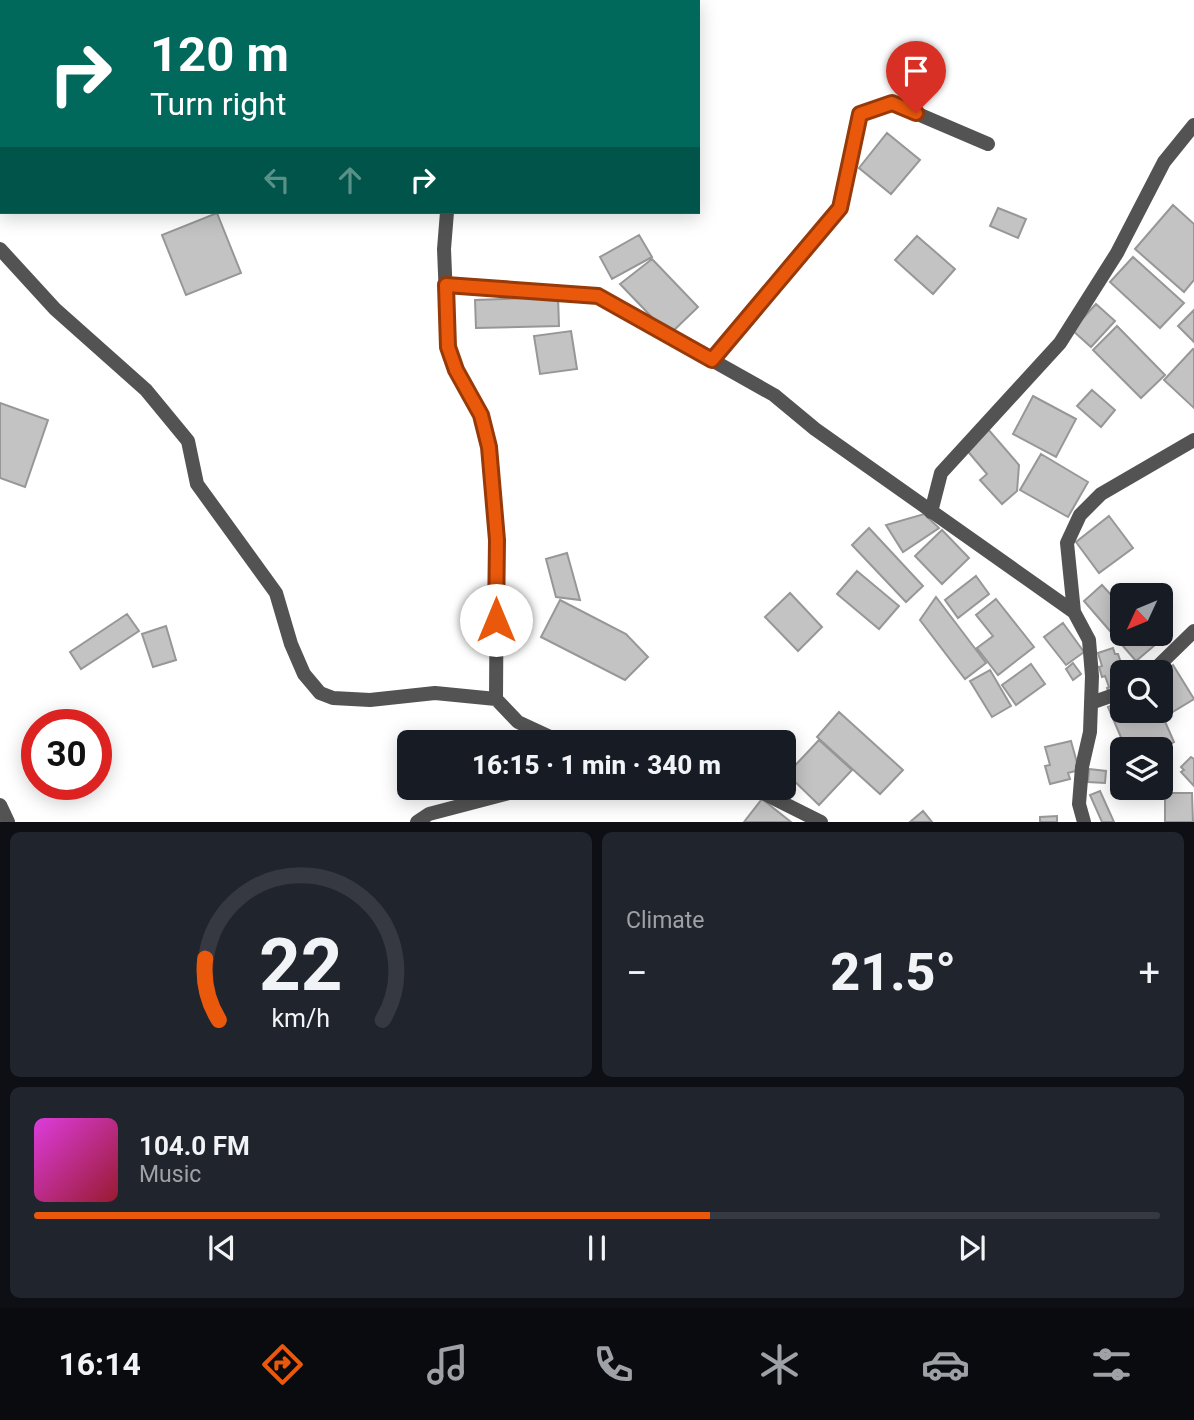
<!DOCTYPE html>
<meta charset="utf-8">
<style>
body{margin:0;font-family:Roboto,sans-serif;background:#20242c;color:#f1f3f6;height:100vh;display:flex;flex-direction:column;font-size:26px;white-space:nowrap}
*{box-sizing:border-box;margin:0}
p{font-size:23px;color:#9ea1a6}
.icon{flex:none;width:38px;height:38px;fill:none;stroke:currentColor;stroke-width:2;stroke-linecap:round;stroke-linejoin:round}
.map{position:relative;height:822px;overflow:hidden}
.panel{display:flex;flex-direction:column;gap:10px;padding:10px;background:#0d0f14;flex:1}
.panel>*{flex:none}
.hud{position:absolute;left:0px;top:0px;width:700px;height:214px;box-shadow:0 4px 18px #0003;background:#00695c;color:#fff;overflow:hidden}
.needle{width:46px;rotate:226deg}
.tools{position:absolute;left:1110px;top:583px;display:grid;gap:14px}
.tools a{display:grid;place-items:center;width:63px;height:63px;border-radius:10px;background:#171b24;box-shadow:0 4px 18px #0003;font-size:35px}
.speed{position:absolute;left:21px;top:709px;display:flex;gap:14px;font-size:35px;font-weight:700;text-align:center}
.speed>*{display:grid;place-content:center;width:91px;height:91px;border-radius:50%;background:#171b24;box-shadow:0 4px 18px #0003;line-height:1}
.speed .limit{border:10px solid #d22;background:#fff;color:#111}
.pin{position:absolute;display:grid;place-items:center;width:60px;height:60px;color:#fff;margin:-72px -30px;border-radius:50% 50% 50% 0;rotate:-45deg;box-shadow:0 0 7px #0007}
.pin .icon{rotate:45deg}
.me{position:absolute;width:77px;margin:-38px;rotate:0deg;stroke-linejoin:round;filter:drop-shadow(0 0 5px #0008)}
.turn{display:flex;align-items:center;gap:24px;height:147px;padding:0 35px;font-size:32px}
.turn .icon{width:91px;height:91px;stroke-width:2.5}
.turn b{display:block;font-size:49px;line-height:60px}
.lanes{display:flex;align-items:center;height:66px;padding:0 35px;background:#0003;justify-content:center;gap:35px;direction:ltr}
.lanes .off{opacity:.35}
.big{font-size:52px;font-weight:800;line-height:1.1}
.panel .widget{flex:1;display:flex;flex-direction:column;justify-content:center;gap:10px;min-width:0;padding:0 24px;border-radius:10px;background:#20242c}
.panel .dial{align-items:center;gap:0}
.dial svg{height:182px;overflow:visible;fill:none;stroke:#363941;stroke-width:7;stroke-linecap:round;text-anchor:middle}
.dial text{fill:#f1f3f6;stroke:none}
.song{display:flex;align-items:center;gap:21px}
.cover{width:84px;height:84px;border-radius:10px;background:linear-gradient(135deg,hsl(300 70% 55%),hsl(350 70% 35%))}
.played{height:7px;border-radius:4px;background:linear-gradient(90deg,#ea580c 60%,#363941 60%)}
.keys{display:flex;justify-content:space-around;direction:ltr}
.heat{display:flex;justify-content:space-between;align-items:center;font-size:38px;direction:ltr}
.panel .tiles{flex:1;display:grid;gap:10px;grid-template-columns:1fr 1fr}
.widget:last-child{grid-column:span 2}
.trip{position:absolute;left:397px;top:730px;width:399px;height:70px;border-radius:10px;background:#171b24;box-shadow:0 4px 18px #0003;font-weight:800;line-height:70px;text-align:center}
.dock{display:flex;height:112px;justify-content:space-around;align-items:center;background:#090b0e;color:#9ea1a6}
.dock .icon{width:49px;height:49px}
.dock .on{color:#ea580c}
.dock b{font-size:32px;color:#f1f3f6}
.map>svg:first-child{display:block}
</style>
<div class="map">
<svg width="1194" height="822" viewBox="0 0 1194 822">
<rect width="100%" height="100%" fill="#fff"/>
<path fill="#c3c3c3" stroke="#979797" stroke-width="2" d="M887 133 920 160 891 194 859 168Z
M1173 205 1194 224V280L1184 292 1135 249Z
M998 208 1026 219 1018 238 990 226Z
M217 213 241 273 186 295 162 235Z
M639 235 652 257 612 279 600 257Z
M917 236 955 269 933 294 895 260Z
M1133 257 1184 303 1160 328 1110 282Z
M652 259 698 307 669 335 620 284Z
M558 297 559 326 476 328 475 300Z
M1096 304 1115 321 1091 347 1072 330Z
M1194 310V342L1178 326Z
M1117 326 1165 375 1141 398 1093 350Z
M571 331 577 369 540 374 534 336Z
M1193 349 1194 350V408L1164 380Z
M1092 390 1115 410 1101 427 1077 406Z
M1033 396 1076 419 1056 457 1013 434Z
M0 403 48 420 25 487 0 478Z
M987 428 1019 465 1017 491 1002 504 980 480 987 474 965 448Z
M1041 454 1088 482 1068 517 1020 490Z
M924 514 939 528 903 552 886 525Z
M1109 516 1133 548 1099 573 1076 542Z
M869 528 923 586 906 602 852 545Z
M942 530 969 558 942 584 915 556Z
M567 553 580 600 556 597 546 559Z
M857 571 899 606 879 629 837 594Z
M976 576 989 594 958 618 945 600Z
M1102 585 1122 607V634H1145L1155 645 1136 661 1084 601Z
M790 593 822 627 798 651 765 617Z
M936 597 986 663 965 679 920 620Z
M996 599 1034 647 998 675 977 648 993 636 976 615Z
M560 600 626 634 648 657 625 680 541 637Z
M127 614 139 631 81 669 70 652Z
M1063 623 1084 652 1066 665 1044 637Z
M166 626 176 660 153 667 142 634Z
M1113 648 1115 654H1118L1122 666 1120 667 1122 673V688L1109 693 1107 688 1109 687 1105 676 1102 677 1099 667 1102 666 1098 653Z
M1073 663 1081 674 1073 680 1066 669Z
M1031 664 1045 684 1016 705 1002 685Z
M1173 665 1194 699 1171 713 1160 697V673Z
M990 670 1011 706 992 717 970 681Z
M1122 701V710H1160L1174 742 1162 748 1167 758 1160 761V749H1126L1108 707Z
M839 712 903 770 880 794 817 737Z
M819 740 852 770 819 805 787 774Z
M1071 741 1079 770 1068 773 1070 779 1050 784 1045 766 1050 765 1045 747Z
M1191 757 1194 759V786L1181 772 1184 770 1181 767Z
M1089 769 1106 771 1105 783 1088 782Z
M1100 791 1114 822H1102L1090 795Z
M1165 793H1192L1193 822H1165Z
M762 799 791 822H744Z
M923 811 932 822H910Z
M1057 816V822H1040V817Z"/>
<g fill="none" stroke-linecap="round" stroke-linejoin="round">
<path stroke="#535353" stroke-width="14" d="M347 0 348 2
M527 2 528 0
M447 212 444 249 448 347 456 370 481 415 489 447 497 540 496 699 518 722 561 742
M0 249 55 309 146 390 188 441 197 484 276 593 291 644 304 674 320 693 333 698 370 700 435 693 496 699
M445 285 598 296 774 395 815 429 1074 612
M712 360 840 208 860 114 892 103 988 144
M931 512 941 473 1060 343 1117 253 1164 162 1194 125
M1152 672 1194 631
M1091 703 1122 692
M753 788 821 822
M0 805 8 822
M417 822 429 814 528 788
M1084 822 1079 804 1082 767 1090 732 1092 676 1089 640 1074 612 1067 543 1080 515 1101 494 1194 440"/>
</g>
<g fill="none" stroke-linecap="round" stroke-linejoin="round">
<defs>
<path id="route" d="M496 620 497 540 489 447 481 415 456 370 448 347 446 285 598 296 712 360 840 208 860 114 892 103 916 113"/>
</defs>
<use href="#route" stroke="#983908" stroke-width="18"/>
<use href="#route" stroke="#ea580c" stroke-width="12"/>
</g>
</svg>
<div class="tools">
<a><svg class="needle" viewBox="-14 -14 28 28"><path d="M0-13l5 13h-10z" fill="#e53935"/><path d="M0 13l5-13h-10z" fill="#9ea1a6"/></svg></a>
<a><svg class="icon" aria-label="search" viewBox="0 0 24 24"><circle cx="10" cy="10" r="6"/><path d="M15 15l6 6"/></svg></a>
<a><svg class="icon" aria-label="layers" viewBox="0 0 24 24"><path d="M12 4l9 5-9 5-9-5zM3 14l9 5 9-5"/></svg></a>
</div>
<div class="speed"><div class="limit">30</div></div>
<div class="pin" style="left:916px;top:113px;background:#d93025"><svg class="icon" aria-label="arrive" viewBox="0 0 24 24"><path d="M6 21V4h12l-3 4 3 4H6"/></svg></div>
<svg class="me" style="left:496px;top:620px" viewBox="-20 -20 40 40"><circle r="19" fill="#fff"/><path d="M0-13L10 11 0 6-10 11z" fill="#ea580c"/></svg>
<div class="trip">16:15 · 1 min · 340 m</div>
<div class="hud">
<div class="turn"><svg class="icon" aria-label="right" viewBox="0 0 24 24"><path d="M7 20v-9h11M14 6l5 5-5 5"/></svg><div><b>120 m</b>Turn right</div></div>
<div class="lanes"><svg class="icon off" aria-label="left" viewBox="0 0 24 24"><path d="M17 20v-9H6M10 6l-5 5 5 5"/></svg><svg class="icon off" aria-label="ahead" viewBox="0 0 24 24"><path d="M12 20V5M6 11l6-6 6 6"/></svg><svg class="icon" aria-label="right" viewBox="0 0 24 24"><path d="M7 20v-9h11M14 6l5 5-5 5"/></svg></div>
</div>
</div>
<section class="panel">
<div class="tiles">
<div class="widget dial"><svg viewBox="0 0 100 80">
<path d="M14 69A42 42 0 1 1 86 69"/>
<path d="M14 69A42 42 0 0 1 8 42" stroke="#ea580c"/>
<text x="50" y="56" font-size="32" font-weight="700">22</text>
<text x="50" y="72" font-size="11">km/h</text>
</svg></div>
<div class="widget"><p>Climate</p>
<div class="heat"><a>−</a><b class="big">21.5°</b><a>+</a></div>
</div>
<div class="widget">
<div class="song"><i class="cover"></i><div><b>104.0 FM</b><p>Music</p></div></div>
<div class="played"></div>
<div class="keys"><svg class="icon" aria-label="previous" viewBox="0 0 24 24"><path d="M18 5L8 12l10 7zM5 5v14"/></svg><svg class="icon" aria-label="pause" viewBox="0 0 24 24"><path d="M8 5v14M16 5v14"/></svg><svg class="icon" aria-label="next" viewBox="0 0 24 24"><path d="M6 5l10 7-10 7zM19 5v14"/></svg></div>
</div>
</div>
</section>
<nav class="dock">
<b>16:14</b>
<svg class="icon on" aria-label="directions" viewBox="0 0 24 24"><path d="M12 3l9 9-9 9-9-9zM9 14v-3h6M13 9l2 2-2 2"/></svg>
<svg class="icon" aria-label="music" viewBox="0 0 24 24"><path d="M9 18V5l10-2v13"/><circle cx="6" cy="18" r="3"/><circle cx="16" cy="16" r="3"/></svg>
<svg class="icon" aria-label="phone" viewBox="0 0 24 24"><path d="M5 4h4l2 5-3 2q2 4 5 5l2-3 5 2v4C11 20 4 13 5 4z"/></svg>
<svg class="icon" aria-label="climate" viewBox="0 0 24 24"><path d="M12 3v18M4 7l16 10M4 17L20 7"/></svg>
<svg class="icon" aria-label="car" viewBox="0 0 24 24"><path d="M5 17H2v-5l4-1 3-4h7l3 4 3 1v5h-3M9 17h6M6 11h13"/><circle cx="7" cy="17" r="2"/><circle cx="17" cy="17" r="2"/></svg>
<svg class="icon" aria-label="filters" viewBox="0 0 24 24"><path d="M4 7h16M4 17h16"/><circle cx="9" cy="7" r="2"/><circle cx="15" cy="17" r="2"/></svg>
</nav>
